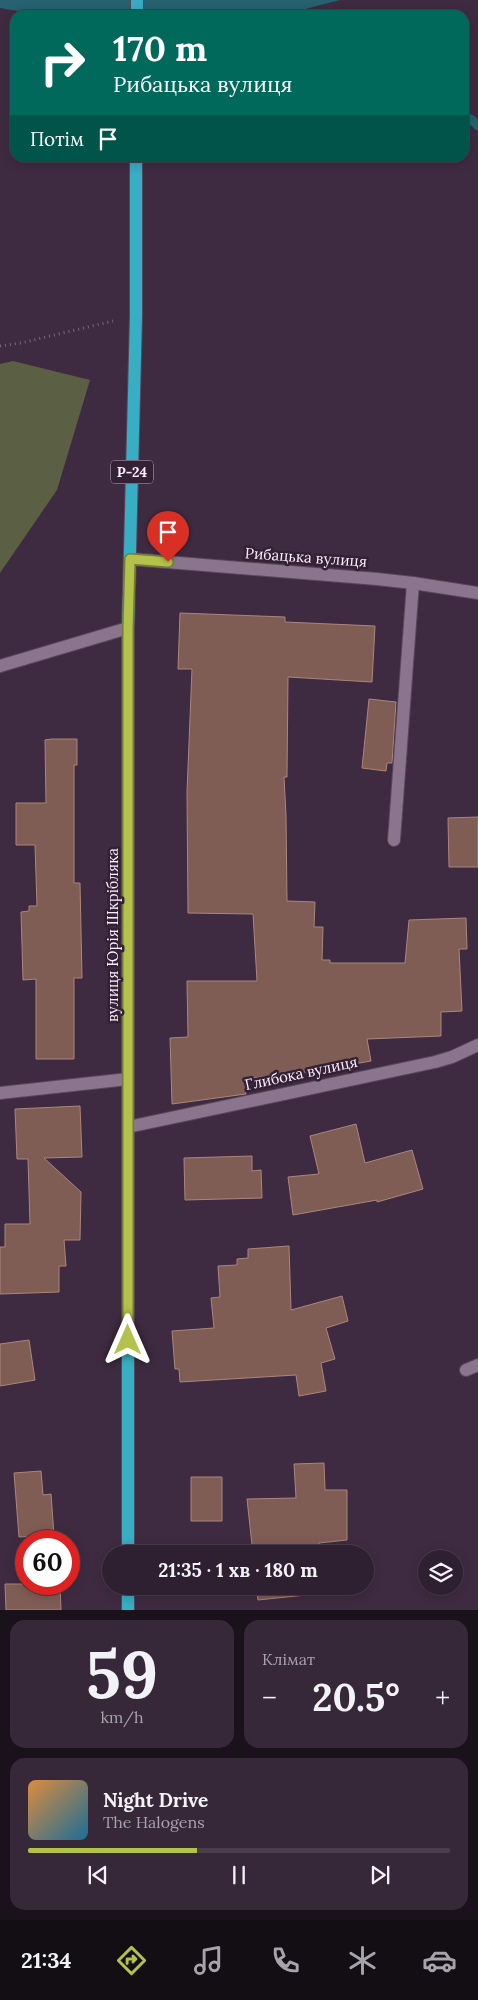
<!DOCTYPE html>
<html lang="uk">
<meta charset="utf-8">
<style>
body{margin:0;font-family:Lora,serif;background:#372839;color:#f1f3f6;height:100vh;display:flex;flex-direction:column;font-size:19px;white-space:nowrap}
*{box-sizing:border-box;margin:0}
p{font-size:16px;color:#a7a3ab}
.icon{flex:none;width:28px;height:28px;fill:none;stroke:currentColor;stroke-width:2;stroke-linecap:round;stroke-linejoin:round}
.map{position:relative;height:1610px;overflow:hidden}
.details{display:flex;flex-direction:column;gap:10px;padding:10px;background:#1a121b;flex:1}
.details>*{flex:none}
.guide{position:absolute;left:10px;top:10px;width:459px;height:152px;border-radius:15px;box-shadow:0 2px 12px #0003,0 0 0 1px #4a3e4d;background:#00695c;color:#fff;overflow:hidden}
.tools{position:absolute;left:418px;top:1550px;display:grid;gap:10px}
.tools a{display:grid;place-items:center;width:45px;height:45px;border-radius:50%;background:#2f2031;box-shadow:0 2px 12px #0003,0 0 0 1px #4a3e4d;font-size:25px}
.speed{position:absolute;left:15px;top:1530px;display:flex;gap:10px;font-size:25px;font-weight:700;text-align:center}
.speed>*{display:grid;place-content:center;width:65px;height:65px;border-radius:50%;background:#2f2031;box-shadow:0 2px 12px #0003,0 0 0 1px #4a3e4d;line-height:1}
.speed .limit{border:8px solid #d22;background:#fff;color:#111}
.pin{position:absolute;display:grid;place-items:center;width:42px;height:42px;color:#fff;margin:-51px -21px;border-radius:50% 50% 50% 0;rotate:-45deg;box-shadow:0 0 5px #0007}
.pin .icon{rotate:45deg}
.me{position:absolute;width:55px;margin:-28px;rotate:0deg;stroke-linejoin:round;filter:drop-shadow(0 0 4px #0008)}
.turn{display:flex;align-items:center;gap:18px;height:105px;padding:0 20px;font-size:22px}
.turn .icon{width:65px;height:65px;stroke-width:2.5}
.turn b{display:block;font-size:35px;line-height:42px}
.then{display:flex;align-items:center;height:48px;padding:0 20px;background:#0003;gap:10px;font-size:19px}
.big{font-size:38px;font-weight:700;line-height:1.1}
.details .tile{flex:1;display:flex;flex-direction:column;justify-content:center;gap:8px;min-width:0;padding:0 18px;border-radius:15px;background:#372839}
.details .dial{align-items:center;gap:0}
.dial b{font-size:65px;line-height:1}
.song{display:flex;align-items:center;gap:15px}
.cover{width:60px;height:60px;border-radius:8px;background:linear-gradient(135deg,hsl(30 70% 55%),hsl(200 70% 35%))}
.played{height:5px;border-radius:2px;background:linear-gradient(90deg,#b3c24b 40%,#4a3e4d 40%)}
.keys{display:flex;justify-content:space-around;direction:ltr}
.heat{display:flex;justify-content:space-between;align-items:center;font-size:28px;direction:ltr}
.details .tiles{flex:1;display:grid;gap:10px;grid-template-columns:1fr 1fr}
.tile:last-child{grid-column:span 2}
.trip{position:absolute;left:102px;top:1545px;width:272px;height:50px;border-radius:25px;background:#2f2031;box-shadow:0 2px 12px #0003,0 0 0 1px #4a3e4d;font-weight:700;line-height:50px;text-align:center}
.tab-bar{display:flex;height:80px;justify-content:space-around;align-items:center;background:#130d14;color:#a7a3ab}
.tab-bar .icon{width:35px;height:35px}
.tab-bar .current{color:#b3c24b}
.tab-bar b{font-size:22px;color:#f1f3f6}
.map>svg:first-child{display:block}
</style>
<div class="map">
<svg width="478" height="1610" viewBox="0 0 478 1610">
<rect width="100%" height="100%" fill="#3f2b41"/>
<path fill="#5b5f44" d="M13 361 90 380 57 490 0 573V364Z"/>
<path fill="#26626f" d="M0 0H340L282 15H42L0 8Z"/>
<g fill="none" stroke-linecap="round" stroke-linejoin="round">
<path stroke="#26626f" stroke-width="9" d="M464 116 472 120 478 126"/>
</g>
<path fill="#7f5d55" stroke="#aa867d" d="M180 613 285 617V622L375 626 372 682 288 677 287 777H284L286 815 287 901 315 902 314 927H323L322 960H330V963H405L409 920 466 918 467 949H459L462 1011 441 1012V1036L367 1039 371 1061 314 1071 244 1079 246 1094 172 1104 170 1038 188 1037 187 981H257L253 914 188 913 187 792 192 669H178Z
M369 699 396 702 392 763H387L386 771 362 768Z
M51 739H77V765H74V883H80L82 978H74V1059H36V979L23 980 21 912 29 911V906H37L35 845H16V803H46L45 740Z
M478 817V867H449L448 818Z
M80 1106 82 1157 44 1158 81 1192 80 1240H64L66 1266H59V1292L0 1294V1247H5V1224H30L28 1159H17L15 1109Z
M356 1124 365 1163 412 1150 423 1189 377 1202V1200L293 1215 288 1177 319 1174 310 1136Z
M252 1156V1171L261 1170 262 1198 185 1200 184 1158Z
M289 1246 291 1310 342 1296 348 1321 326 1328 335 1359 321 1363 326 1391 299 1396 296 1375 180 1382 179 1369H175L172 1331 214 1328 211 1298 220 1297 218 1266 237 1265V1259L248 1258V1249Z
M29 1340 35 1380 0 1386V1344Z
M324 1463 325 1490H347V1540L319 1543 320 1554H253L247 1499 296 1498 294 1464Z
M41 1471 43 1495 51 1494 54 1535 19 1537 14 1473Z
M191 1477H222V1521H191Z
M5 1584H60L61 1610H6Z
M256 1586H305L306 1595 258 1600Z"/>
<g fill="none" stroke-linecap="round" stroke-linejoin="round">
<defs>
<path id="lane" d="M394 840 413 583"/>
<path id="street" d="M130 559 377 579 413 583 478 593
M0 1093 128 1079
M128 1127 435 1062 452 1057 478 1045
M466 1370 478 1365"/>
<path id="secondary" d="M0 666 128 628"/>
<path id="primary" d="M137 15V0
M128 1554V628L136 316V158
M128 1610V1586"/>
</defs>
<use href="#lane" stroke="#58475a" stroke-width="14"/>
<use href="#street" stroke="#58475a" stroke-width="14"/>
<use href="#secondary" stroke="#58475a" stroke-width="14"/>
<use href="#primary" stroke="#58475a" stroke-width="14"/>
<path stroke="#7a687c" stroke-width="3" stroke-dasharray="1 4" stroke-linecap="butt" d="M0 346 21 343 113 321"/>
<use href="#lane" stroke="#8b748d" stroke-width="12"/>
<use href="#street" stroke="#8b748d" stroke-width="12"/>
<use href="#secondary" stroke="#8b748d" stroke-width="12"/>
<use href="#primary" stroke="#38aec5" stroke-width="12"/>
</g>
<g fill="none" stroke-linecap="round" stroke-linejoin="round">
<defs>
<path id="route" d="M128 1340V628L130 559 168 562"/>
</defs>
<use href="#route" stroke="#747e31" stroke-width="12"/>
<use href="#route" stroke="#b3c24b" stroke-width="9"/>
</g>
<g text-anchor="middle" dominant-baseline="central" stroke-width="5" stroke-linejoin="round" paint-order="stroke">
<rect fill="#342136" stroke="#bfb0c1" stroke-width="1" x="111" y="460.5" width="42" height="23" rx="4"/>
<g font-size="14" font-weight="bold" fill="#faedfc">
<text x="132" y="472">Р-24</text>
</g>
<g font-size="15" fill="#faedfc" stroke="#342136">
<text transform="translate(306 557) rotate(4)">Рибацька вулиця</text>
<text transform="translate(112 935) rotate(-90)">вулиця Юрія Шкрібляка</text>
<text transform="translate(301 1073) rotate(-12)">Глибока вулиця</text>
</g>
</g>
</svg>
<div class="tools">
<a><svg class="icon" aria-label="layers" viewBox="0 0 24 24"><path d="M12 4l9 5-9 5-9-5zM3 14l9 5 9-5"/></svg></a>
</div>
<div class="speed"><div class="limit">60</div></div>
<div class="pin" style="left:168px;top:562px;background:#d93025"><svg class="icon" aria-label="arrive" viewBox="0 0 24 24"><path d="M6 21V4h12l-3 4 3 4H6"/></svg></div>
<svg class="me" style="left:128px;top:1340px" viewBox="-20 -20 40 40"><path d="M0-17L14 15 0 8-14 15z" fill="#b3c24b" stroke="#fff" stroke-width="4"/></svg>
<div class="trip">21:35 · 1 хв · 180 m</div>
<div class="guide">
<div class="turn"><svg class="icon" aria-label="right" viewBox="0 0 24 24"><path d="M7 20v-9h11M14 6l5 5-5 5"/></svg><div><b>170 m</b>Рибацька вулиця</div></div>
<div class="then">Потім<svg class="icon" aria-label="arrive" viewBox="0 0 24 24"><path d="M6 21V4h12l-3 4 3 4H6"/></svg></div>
</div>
</div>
<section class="details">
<div class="tiles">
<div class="tile dial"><b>59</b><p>km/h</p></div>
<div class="tile"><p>Клімат</p>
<div class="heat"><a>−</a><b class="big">20.5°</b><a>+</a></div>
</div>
<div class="tile">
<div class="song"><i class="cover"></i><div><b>Night Drive</b><p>The Halogens</p></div></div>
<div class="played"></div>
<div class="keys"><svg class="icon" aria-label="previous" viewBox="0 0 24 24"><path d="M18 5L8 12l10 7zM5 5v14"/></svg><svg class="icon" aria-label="pause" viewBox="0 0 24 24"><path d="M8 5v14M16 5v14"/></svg><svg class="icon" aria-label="next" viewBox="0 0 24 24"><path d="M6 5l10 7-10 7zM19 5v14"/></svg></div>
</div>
</div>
</section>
<nav class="tab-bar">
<b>21:34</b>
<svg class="icon current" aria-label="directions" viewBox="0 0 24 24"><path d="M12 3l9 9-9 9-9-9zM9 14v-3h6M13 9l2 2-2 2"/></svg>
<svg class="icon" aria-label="music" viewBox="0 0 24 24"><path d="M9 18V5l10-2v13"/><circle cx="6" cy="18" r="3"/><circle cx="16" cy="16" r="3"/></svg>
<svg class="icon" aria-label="phone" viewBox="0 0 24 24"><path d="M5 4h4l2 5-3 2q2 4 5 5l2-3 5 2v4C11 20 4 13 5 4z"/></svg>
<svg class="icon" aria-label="climate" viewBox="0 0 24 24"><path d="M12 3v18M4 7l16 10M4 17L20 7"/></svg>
<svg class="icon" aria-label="car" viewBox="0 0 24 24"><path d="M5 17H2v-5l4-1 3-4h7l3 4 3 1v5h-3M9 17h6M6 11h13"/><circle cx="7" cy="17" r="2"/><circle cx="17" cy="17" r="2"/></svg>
</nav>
